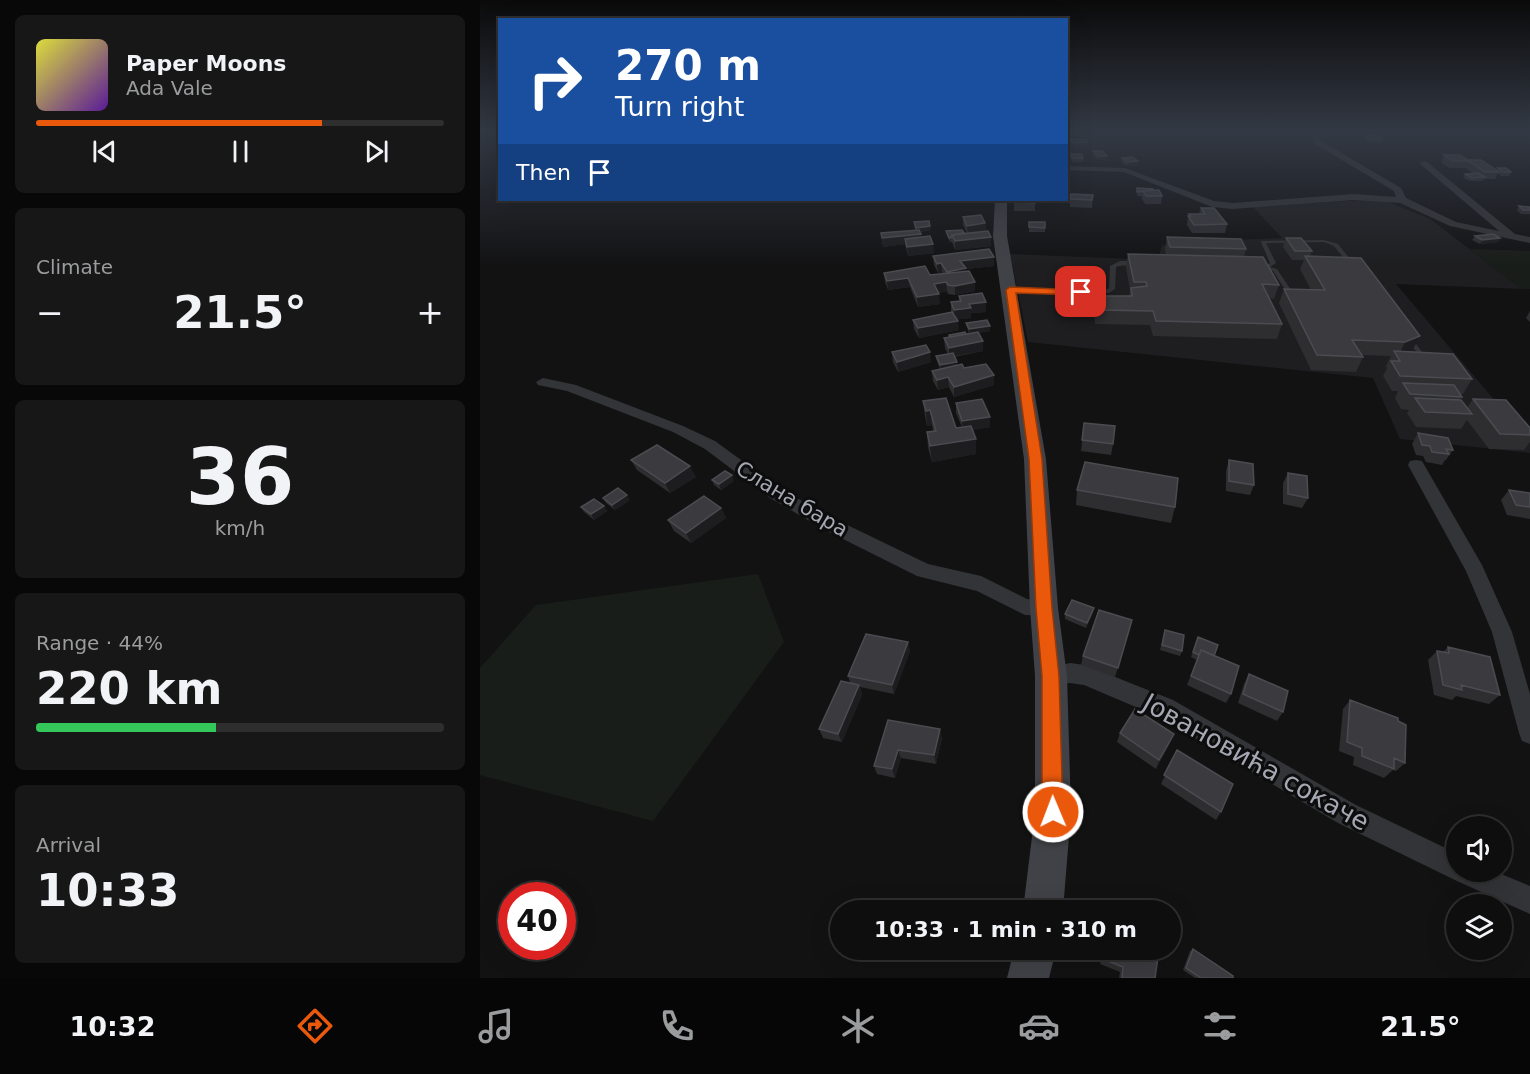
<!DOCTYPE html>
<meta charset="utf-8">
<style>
body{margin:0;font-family:"DejaVu Sans",sans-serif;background:#171717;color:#f1f3f6;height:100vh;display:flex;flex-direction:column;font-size:22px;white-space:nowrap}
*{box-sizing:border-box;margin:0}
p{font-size:20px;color:#9b9c9e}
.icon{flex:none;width:33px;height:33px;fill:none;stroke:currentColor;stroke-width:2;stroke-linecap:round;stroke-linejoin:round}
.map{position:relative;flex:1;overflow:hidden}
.details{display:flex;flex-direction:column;gap:15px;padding:15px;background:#080808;width:480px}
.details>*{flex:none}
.top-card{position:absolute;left:18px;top:18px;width:570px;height:183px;border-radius:0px;box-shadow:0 6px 24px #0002,0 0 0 2px #2e2e2e;background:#1a4fa0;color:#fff;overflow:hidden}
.controls{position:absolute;left:966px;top:816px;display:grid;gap:12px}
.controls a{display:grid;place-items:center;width:66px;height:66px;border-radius:50%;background:#0e0e0e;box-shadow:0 6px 24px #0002,0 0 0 2px #2e2e2e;font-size:30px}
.speed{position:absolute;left:18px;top:882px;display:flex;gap:12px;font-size:30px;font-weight:700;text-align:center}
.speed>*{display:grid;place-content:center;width:78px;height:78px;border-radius:50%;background:#0e0e0e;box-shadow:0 6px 24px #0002,0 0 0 2px #2e2e2e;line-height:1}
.speed .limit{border:9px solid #d22;background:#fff;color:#111}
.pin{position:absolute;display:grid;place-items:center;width:51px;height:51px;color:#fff;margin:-26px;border-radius:12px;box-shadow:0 3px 9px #0006}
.me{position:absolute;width:66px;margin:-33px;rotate:359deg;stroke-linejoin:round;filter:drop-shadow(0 0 4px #0008)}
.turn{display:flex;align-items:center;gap:21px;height:126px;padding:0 18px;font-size:27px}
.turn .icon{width:78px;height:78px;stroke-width:2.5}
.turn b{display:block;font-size:42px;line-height:51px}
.then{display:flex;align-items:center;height:57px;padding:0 18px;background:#0003;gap:12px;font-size:22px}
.big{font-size:45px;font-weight:700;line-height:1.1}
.details .card{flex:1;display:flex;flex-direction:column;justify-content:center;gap:9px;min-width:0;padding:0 21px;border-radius:9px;background:#171717}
.details .dial{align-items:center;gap:0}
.dial b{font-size:78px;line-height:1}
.song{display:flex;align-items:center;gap:18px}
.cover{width:72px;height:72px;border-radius:9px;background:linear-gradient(135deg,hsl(60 70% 55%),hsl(270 70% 35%))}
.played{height:6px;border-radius:3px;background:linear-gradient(90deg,#ea580c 70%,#2e2e2e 70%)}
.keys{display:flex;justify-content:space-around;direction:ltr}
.heat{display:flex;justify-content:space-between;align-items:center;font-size:33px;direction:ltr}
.charge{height:9px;border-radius:4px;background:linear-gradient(90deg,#34c759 44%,#2e2e2e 0)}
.trip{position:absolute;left:350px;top:900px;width:351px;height:60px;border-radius:30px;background:#0e0e0e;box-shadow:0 6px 24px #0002,0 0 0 2px #2e2e2e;font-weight:700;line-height:60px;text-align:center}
.menu{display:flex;height:96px;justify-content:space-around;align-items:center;background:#060606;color:#9b9c9e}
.menu .icon{width:42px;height:42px}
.menu .active{color:#ea580c}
.menu b{font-size:27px;color:#f1f3f6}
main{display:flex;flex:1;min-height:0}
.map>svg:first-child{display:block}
</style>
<main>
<section class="details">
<div class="card">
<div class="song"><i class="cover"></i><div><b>Paper Moons</b><p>Ada Vale</p></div></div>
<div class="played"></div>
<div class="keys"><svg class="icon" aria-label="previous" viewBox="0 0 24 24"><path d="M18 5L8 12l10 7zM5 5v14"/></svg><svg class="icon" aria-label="pause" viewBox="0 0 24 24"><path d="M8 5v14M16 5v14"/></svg><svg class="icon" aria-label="next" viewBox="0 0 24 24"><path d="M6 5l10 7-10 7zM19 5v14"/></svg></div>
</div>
<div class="card"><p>Climate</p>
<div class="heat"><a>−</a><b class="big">21.5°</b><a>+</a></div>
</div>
<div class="card dial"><b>36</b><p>km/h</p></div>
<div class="card"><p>Range · 44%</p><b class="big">220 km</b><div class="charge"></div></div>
<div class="card"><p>Arrival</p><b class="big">10:33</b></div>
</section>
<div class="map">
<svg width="1050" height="978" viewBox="0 0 1050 978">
<rect width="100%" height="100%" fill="#121213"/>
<path fill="#1e1e20" d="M901 199 950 219 1042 289 916 284 1050 442V453L920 439 893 378 548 342 530 254 678 260 682 245 756 247 754 240 802 238 773 207Z"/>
<path fill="#181d19" d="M988 249 1050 251V289H1042Z
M278 574 304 642 173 821 0 775V668L56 605Z"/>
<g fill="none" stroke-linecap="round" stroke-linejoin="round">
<path fill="#333437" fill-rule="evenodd" d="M844 240 858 244 874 264V266H870L854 246 844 242 786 243 796 263 790 267 797 269 815 296 814 297H810L793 271 777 266 780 264 785 266 790 263 781 242V241Z
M640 261H656L659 263C652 267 643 264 636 267L635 289 629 293 530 292 527 290 530 288 626 290 629 288 630 266Z
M928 335 930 336 946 357V359H942L926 338 925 337Z"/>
<path fill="#333437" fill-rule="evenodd" d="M831 133H837L841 141 921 188 926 198 976 222 1019 231 939 163 946 161 1035 234 1050 237V243L970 226 920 203 874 200 753 209 732 207 644 172 586 170V166L645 168 734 201 753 203 874 194 916 197 914 191 835 144Z
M63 378 96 385 203 426 235 441 302 490 357 520 448 564 501 576 547 599 571 602 574 608 571 614 564 616 545 615 497 591 437 576 345 530 290 498 225 449 193 432 87 391 58 385 56 382Z
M936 460 942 461 1002 565 1032 632 1050 694V744L1042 741 1039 733 1012 632 986 571 928 465 930 461Z
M590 663 605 665 693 700 876 805 976 853V872H1016L1050 886V914L977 881 858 823 677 716 604 685 590 683 571 686 563 683 560 676 563 669Z"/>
<path fill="#414247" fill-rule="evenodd" d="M515 200H527V236L566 459 578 608 587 676 591 812 583 910H543L555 812V676L550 608 544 459 513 236Z
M534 950H576L569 978H527Z"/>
</g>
<path fill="#2e2e31" d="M799 130H813L815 132 814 136 804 135Z
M886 135 903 139 902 143H891L884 139Z
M613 151 627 159 618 160 613 155Z
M591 154 603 158V162H592Z
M964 155 987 160 1016 170 1018 168 1031 172 1029 176H1021L1018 173 1015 179H1004L1003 181H990L983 178 985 174 993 173 985 168H969L961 162Z
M642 158 658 161V165L647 166 641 162Z
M657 188 673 190 682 196 681 204H665L662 199V196H657Z
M613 195 612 208 590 207V199Z
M555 200V211H534V202Z
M1039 206 1050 207V214H1041L1037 210Z
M721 208 747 224 745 233H712L707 225 708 216 709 214H719Z
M483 217 505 223 506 231 511 246 475 250 472 242H470L467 235 466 231 487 233 483 225Z
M434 222 451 230 440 232 441 237 454 253 428 256 425 244 403 247 401 233 435 230Z
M549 222H565V232H549Z
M995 236 1020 238 1018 242 1000 244 992 240Z
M687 237 766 249 764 256 799 285 794 299 789 298 802 324 797 339 673 336 670 325 615 324 614 310 615 296H649L650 290 646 267 648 254 686 255 685 250Z
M806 238 832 251 830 256 940 336 932 351 929 352 992 379 983 394H980L982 397 980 399 987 408 993 399 1050 428V442L1044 450 1009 449 987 420 981 429 936 427 927 413 929 410 921 409 915 398 918 391H912L903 376 907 368 906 366 911 356 881 355 883 357 876 372 831 370 799 303 804 289 831 290 820 269 824 260H812L803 247Z
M453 256 514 257V266L486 269V271L495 282V291L475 295 468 294 467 291 458 293 460 304 438 307 430 287 408 290 405 282 404 273 450 275 463 274 462 272 458 273 454 265Z
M479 296 506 302V312L491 313V318L477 319 479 330 439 338 434 329 433 320 471 312V302L479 301Z
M1050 311V322L1046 318Z
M486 323 510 331 498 333 503 341V351L474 357 477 365 484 368 514 375V385L474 397 469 387 458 390 453 381 452 371 460 369 457 361 456 356 468 354 465 348 464 338 469 337V335L489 334 487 327Z
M412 352 451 362 418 372 413 362Z
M443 401 476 428 482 427 476 413V403L510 427 493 430 496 454 452 462 448 448 447 432 453 431 452 425 447 426 445 416Z
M604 423 633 444 631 455 601 451Z
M938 433 973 450 966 460H965L962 465 946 462 943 456 936 455 932 444Z
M151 460 216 477 190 493 157 470Z
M749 460 774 485 770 495 746 491V471Z
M808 473 828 498 822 508 803 504V483Z
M232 480 254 481 241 490 234 485Z
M597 490 695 507 691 523 596 505Z
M1029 490 1050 493V519L1027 515 1021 500Z
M123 498 150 500 135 510 126 503Z
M124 506 127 511 114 520 104 512 101 507Z
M241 508 246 518 211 543 194 531 188 520Z
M613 613 606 628 585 619V614Z
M652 620 635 677 601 665 603 656Z
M685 630 702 651 700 656 680 650Z
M718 637 734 656 751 694 746 703 707 685 717 660 711 657Z
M428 642 430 651 414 694 380 687 382 695 362 742 343 738 339 729 370 683 368 676Z
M968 647 1020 695 1009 704 976 696 972 700 954 695 948 660 957 651 963 652Z
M769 674 803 712 797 721 758 703 764 684Z
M870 700 918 721 925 763 916 771 913 770 904 778 873 765 874 757 859 751 863 709Z
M408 720 462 738 456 764 421 758 415 778 397 774 394 766Z
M640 733 690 743 676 769 637 742Z
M697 750 741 812 736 820 681 784Z
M713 949 753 978H715L703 970 710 951Z
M623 950H679L675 978H639L640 972 620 964Z"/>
<path fill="#1d1d1f" d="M604 131V134L594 135V132Z
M608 142V146L593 147V143Z
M619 156H627V159L618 160Z
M658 161V165L647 166 648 162Z
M477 200H488V202L477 204Z
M505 223 506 231 488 235 487 226Z
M450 226 451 230 436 232V228Z
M441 234 442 243 425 239V244L403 247 402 238Z
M511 237V246L475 250V241Z
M1020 238 1018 242 1000 244 1002 240Z
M453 244 454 253 428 256 427 247Z
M514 257V266L486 269V277L467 281V272L480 261Z
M461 263 462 272 458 273 457 264Z
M428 278 430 287 408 290 407 281Z
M466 282 467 291 455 293 454 284Z
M495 282V291L475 295V286Z
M459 294 460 304 438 307 437 297Z
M506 302V312L491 313V318L474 320V310L489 304Z
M478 321 479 330 439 338 438 328Z
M510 326V331L489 334V329Z
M940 336 932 351 918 357 925 342Z
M503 341V351L469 357V348Z
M450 352 451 362 418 372 417 362Z
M477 362V367L461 370 460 365Z
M514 375V385L474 397V387Z
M468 377 469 387 458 390 457 380Z
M450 410 452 425 447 426 446 411Z
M510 417V427L483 432 482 421Z
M496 439V454L452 462 450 446Z
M210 466 216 477 190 493 185 483Z
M252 475 254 481 241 490 239 484Z
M147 495 150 500 135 510 132 505Z
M124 506 127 511 114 520 111 514Z
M241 508 246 518 211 543 206 533Z
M614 608 613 613 606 628 607 623Z
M428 642 430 651 414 694 412 685Z
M379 685 382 695 362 742 358 734Z
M460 729 462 738 456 764 454 755Z
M694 734 690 743 676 769 679 760Z
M418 750 421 758 415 778 412 769Z"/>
<path fill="#3b3b3f" stroke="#4b4c51" stroke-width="1.5" d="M592 130H603L604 131 594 132Z
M803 130H813L815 132H805Z
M886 135H897L903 139 892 140Z
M605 139 608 142 593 143 590 140Z
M613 151H622L627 156H619Z
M591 154H602L603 158H592Z
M964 155H980L989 161H973Z
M652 157 658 161 648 162 642 158Z
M987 160H1001L1019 172H1005Z
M1018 168H1026L1031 172H1023Z
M998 173 1005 177 992 178 985 174Z
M657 188 673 189V190L657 192Z
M679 190 682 196H666L663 191Z
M591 194 613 195 612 200 590 199Z
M534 200H555V203L534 202Z
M1039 206 1050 207V210H1043Z
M721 208H734L747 224 714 225 708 216H711L709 214H725Z
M501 215 505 223 487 226 483 217Z
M449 221 450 226 436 228 434 222Z
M549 222H565V228L549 227Z
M439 230 441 234 402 238 401 233Z
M482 230 484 233 472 235V237L469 238 466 231Z
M508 231 511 237 475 241 472 235Z
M1013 234 1020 238 1002 240 995 236Z
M450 236 453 244 427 247 425 239Z
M687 237 761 239 766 249 690 247Z
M806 238H821L832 251H815Z
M509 249 514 257 480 261 486 268 467 272 461 263 457 264 453 256Z
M648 254 783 257 799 285 782 284 802 324 676 321 673 311 617 310 615 296H652L651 288 667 286 666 282H654Z
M825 256 881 258 940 336 925 342 872 340 883 357 837 355 804 289 845 290Z
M445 266 450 275 489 271 495 282 475 286 468 285 466 282 454 284 459 294 437 297 428 278 407 281 404 273Z
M502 293 506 302 489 304 491 308 474 310 471 302 481 301 479 296Z
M472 312 478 321 438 328 433 320Z
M507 320 510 326 489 329 486 323Z
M485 332 486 334 470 337 469 335Z
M498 332 503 341 469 348 464 338Z
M446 345 450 352 417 362 412 352Z
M914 351 973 354 992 379 920 376 911 361H920Z
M473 353 477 362 460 365 456 356Z
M482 364 484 368 506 364 514 375 474 387 468 377 457 380 452 371Z
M923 383 974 385 982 397 930 394Z
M466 398 476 428 491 426 496 439 450 446 447 432 456 431 450 410 446 411 443 401Z
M935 398 981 400 992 414 945 412Z
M502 399 510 417 482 421 476 403Z
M993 399 1026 400 1050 428V435L1020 434Z
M604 423 635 426 633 444 602 440Z
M938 433 968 438 973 450 966 449 969 454 952 452 950 446 942 445Z
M177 445 210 466 185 483 151 460Z
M749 460 773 464 774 485 749 481Z
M605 462 698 478 695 507 597 490Z
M245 471 252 475 239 484 232 480Z
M808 473 827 476 828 498 808 494Z
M138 488 147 495 132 505 123 498Z
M1029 490 1050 493V507L1036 505Z
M224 496 241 508 206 533 188 520Z
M114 499 124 506 111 514 101 507Z
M592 600 614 608 607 623 585 614Z
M619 610 652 620 638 668 603 656Z
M685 630 704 635 702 651 682 645Z
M386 634 428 642 412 685 368 676Z
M718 637 738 645 734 656 721 650 719 655 713 652Z
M968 647 1010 657 1020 695 981 685 982 690 963 685 957 651 969 653Z
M721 650 759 666 751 694 711 676Z
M769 674 808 691 803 712 763 694Z
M361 681 379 685 358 734 339 729Z
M870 700 918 718V721L926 725 925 763 914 758V769L882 756V748L867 742Z
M655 709 694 734 679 760 640 733Z
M408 720 460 729 454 755 418 750 412 769 394 766Z
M697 750 753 784 741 812 684 775Z
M633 906 643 910H632Z
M713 949 753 976V978H721L706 968Z
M625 950H679L675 978H642L643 967 623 959Z"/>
<linearGradient id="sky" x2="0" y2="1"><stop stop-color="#0a0a0a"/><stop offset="0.49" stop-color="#333944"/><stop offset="1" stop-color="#333944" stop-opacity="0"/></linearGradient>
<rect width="1050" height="267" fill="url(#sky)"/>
<path fill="#ea580c" stroke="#983908" stroke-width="1.5" d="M530 287 601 290 606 292 601 295 536 293 562 459 572 608 579 676 583 812 580 820 573 823 566 820 562 812V676L556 608 549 459 526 290Z"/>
<g text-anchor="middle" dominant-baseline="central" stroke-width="6" stroke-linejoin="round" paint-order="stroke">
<g font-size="21" fill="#a5a8b2" stroke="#0d0d0e">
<text transform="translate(312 499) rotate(31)">Слана бара</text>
</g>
<g font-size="26" fill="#a5a8b2" stroke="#0d0d0e">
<text transform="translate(776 762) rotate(29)">Јовановића сокаче</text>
</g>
</g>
</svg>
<div class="controls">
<a><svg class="icon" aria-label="sound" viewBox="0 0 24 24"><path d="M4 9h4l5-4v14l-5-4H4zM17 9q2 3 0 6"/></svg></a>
<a><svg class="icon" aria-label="layers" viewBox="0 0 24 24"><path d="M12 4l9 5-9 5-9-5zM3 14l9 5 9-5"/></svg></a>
</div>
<div class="speed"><div class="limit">40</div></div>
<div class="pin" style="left:601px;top:292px;background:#d93025"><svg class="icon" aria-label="arrive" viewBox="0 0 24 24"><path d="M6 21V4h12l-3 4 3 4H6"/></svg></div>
<svg class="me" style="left:573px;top:812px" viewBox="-20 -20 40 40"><circle r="17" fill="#ea580c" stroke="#fff" stroke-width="3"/><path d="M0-11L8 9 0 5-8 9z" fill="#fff"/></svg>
<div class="trip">10:33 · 1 min · 310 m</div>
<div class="top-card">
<div class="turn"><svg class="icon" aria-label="right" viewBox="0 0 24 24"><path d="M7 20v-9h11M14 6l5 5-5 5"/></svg><div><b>270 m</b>Turn right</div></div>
<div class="then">Then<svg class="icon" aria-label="arrive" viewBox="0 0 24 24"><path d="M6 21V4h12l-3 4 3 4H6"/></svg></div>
</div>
</div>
</main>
<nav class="menu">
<b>10:32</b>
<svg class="icon active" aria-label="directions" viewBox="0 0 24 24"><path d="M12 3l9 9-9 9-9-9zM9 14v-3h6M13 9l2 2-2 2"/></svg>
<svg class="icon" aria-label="music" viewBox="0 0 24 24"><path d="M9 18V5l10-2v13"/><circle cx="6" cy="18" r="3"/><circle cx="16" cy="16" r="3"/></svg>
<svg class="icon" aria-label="phone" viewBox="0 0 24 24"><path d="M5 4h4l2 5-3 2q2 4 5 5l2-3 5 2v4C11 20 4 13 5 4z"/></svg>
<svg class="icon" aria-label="climate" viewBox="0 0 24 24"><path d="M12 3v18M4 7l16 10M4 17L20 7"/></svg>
<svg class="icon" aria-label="car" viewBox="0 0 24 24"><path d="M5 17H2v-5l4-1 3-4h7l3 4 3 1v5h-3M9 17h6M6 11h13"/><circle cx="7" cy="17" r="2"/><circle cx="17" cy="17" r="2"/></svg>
<svg class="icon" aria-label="filters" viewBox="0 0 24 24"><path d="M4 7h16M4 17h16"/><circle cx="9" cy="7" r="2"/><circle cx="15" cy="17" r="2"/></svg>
<b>21.5°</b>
</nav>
